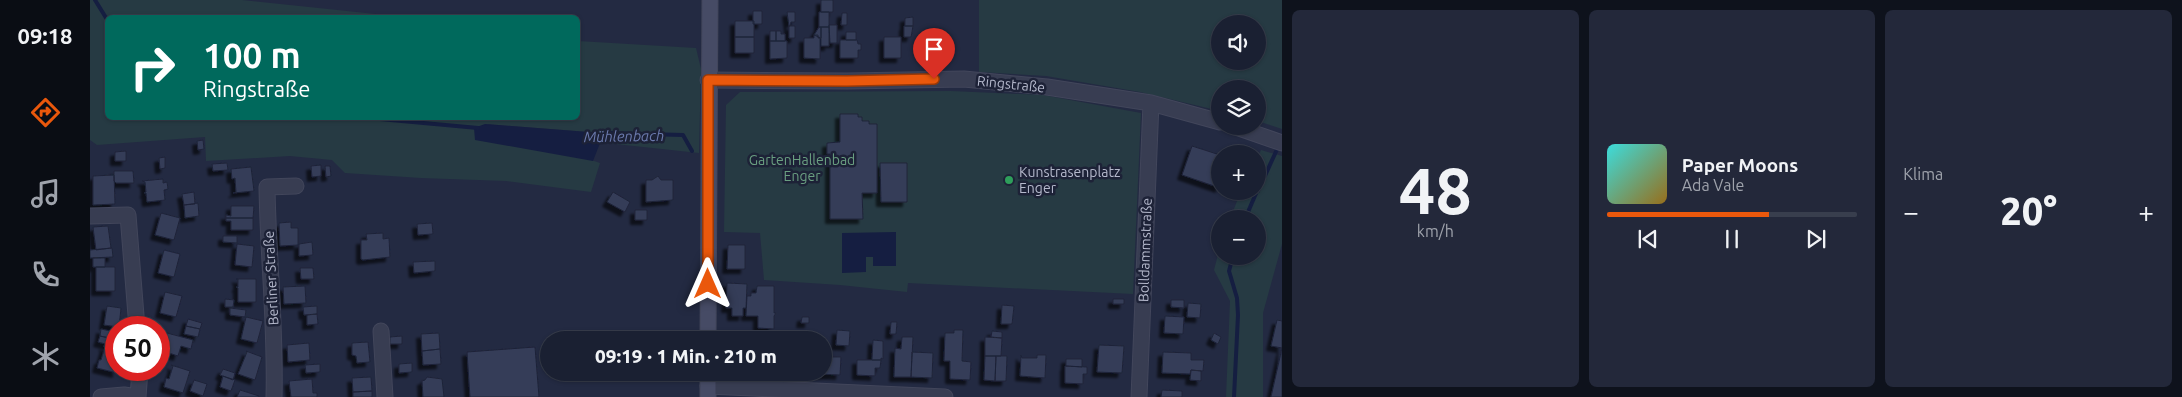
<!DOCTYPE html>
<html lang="de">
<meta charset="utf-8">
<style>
body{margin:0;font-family:Ubuntu,sans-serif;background:#23283a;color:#f1f3f6;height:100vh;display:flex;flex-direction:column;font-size:19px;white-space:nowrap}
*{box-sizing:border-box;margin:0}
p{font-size:16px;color:#9fa3ac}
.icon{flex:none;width:28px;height:28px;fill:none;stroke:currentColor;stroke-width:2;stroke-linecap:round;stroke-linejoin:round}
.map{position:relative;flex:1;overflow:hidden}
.drawer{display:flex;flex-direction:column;gap:10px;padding:10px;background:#0e121c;width:900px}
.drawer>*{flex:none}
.hud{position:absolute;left:15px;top:15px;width:475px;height:105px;border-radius:8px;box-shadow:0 1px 4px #0004,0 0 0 1px #383e4d;background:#00695c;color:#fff;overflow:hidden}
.fabs{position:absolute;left:1121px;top:15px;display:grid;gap:10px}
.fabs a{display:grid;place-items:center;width:55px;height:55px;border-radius:50%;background:#1a2032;box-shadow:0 1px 4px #0004,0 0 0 1px #383e4d;font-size:25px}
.speed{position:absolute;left:15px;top:316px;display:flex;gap:10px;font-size:25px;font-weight:700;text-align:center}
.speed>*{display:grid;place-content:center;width:65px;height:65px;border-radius:50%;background:#1a2032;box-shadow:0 1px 4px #0004,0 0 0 1px #383e4d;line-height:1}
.speed .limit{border:8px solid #d22;background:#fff;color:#111}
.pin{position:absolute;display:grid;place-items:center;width:42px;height:42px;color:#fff;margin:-51px -21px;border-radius:50% 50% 50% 0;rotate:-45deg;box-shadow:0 0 5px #0007}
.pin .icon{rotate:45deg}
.me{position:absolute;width:55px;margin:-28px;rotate:0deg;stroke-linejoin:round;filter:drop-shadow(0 0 4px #0008)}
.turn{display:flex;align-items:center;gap:18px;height:105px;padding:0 15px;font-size:22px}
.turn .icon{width:65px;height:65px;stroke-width:2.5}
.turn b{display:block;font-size:35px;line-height:42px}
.big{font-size:38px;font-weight:800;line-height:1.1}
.drawer .tile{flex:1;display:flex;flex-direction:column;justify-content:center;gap:8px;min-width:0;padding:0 18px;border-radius:8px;background:#23283a}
.drawer .dial{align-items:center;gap:0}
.dial b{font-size:65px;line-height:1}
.song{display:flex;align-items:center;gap:15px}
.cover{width:60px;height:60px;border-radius:8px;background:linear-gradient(135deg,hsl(180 70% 55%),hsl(40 70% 35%))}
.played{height:5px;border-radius:2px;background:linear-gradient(90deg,#ea580c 65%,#383e4d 65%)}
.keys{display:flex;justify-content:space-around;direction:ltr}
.heat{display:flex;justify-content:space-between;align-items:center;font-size:28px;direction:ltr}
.drawer .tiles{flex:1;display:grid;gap:10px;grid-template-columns:repeat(3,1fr)}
.trip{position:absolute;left:450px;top:331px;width:292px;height:50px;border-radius:25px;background:#1a2032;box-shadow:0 1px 4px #0004,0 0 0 1px #383e4d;font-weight:800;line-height:50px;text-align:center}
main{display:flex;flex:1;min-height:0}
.tab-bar{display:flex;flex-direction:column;width:90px;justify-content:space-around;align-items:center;background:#0a0d14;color:#9fa3ac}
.tab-bar .icon{width:35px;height:35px}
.tab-bar .on{color:#ea580c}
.tab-bar b{font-size:22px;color:#f1f3f6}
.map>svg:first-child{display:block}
</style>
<main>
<nav class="tab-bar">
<b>09:18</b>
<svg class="icon on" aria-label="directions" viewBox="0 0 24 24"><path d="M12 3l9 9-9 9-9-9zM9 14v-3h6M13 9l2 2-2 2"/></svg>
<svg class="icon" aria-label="music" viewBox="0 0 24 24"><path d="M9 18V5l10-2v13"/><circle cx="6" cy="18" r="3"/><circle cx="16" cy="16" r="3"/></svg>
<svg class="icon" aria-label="phone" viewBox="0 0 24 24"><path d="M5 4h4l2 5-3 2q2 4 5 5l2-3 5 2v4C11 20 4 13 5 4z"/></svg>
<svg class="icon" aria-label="climate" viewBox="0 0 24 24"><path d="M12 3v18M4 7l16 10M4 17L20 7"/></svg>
</nav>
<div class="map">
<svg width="1192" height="397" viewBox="0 0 1192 397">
<defs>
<filter id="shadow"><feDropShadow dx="-4.5" dy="4.5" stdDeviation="1" flood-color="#0009"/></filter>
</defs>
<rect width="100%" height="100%" fill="#232a42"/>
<path fill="#263a43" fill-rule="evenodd" d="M0 0H152L314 17 18 18V118H488V41L606 48 611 69 609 153 516 143 511 133 396 124 510 163 501 192 416 181 331 178 255 173 242 160 200 156 116 161 115 137 7 145 0 140Z
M889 0H1192V129L1168 121V89H1130V111L1050 92 956 76 889 72ZM1130 24H1168V61H1130Z
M861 91 953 95 1051 113 1043 294 818 283 817 292 750 285 674 280 670 233 634 232 636 105 650 92Z
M1171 150 1192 156V244L1173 313V397H1136L1140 301 1124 270 1130 247V256H1168V219H1140L1151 191H1168V157Z"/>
<path fill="#151e41" d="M395 124 511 133 512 138 503 161 385 140 384 128Z
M806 232V266H783V257H776V272L752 273V233Z"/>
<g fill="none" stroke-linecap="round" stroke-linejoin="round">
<path stroke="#151e41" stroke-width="4" d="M5 0 18 21
M279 118 388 128
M508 138H512L517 133 593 135 602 151
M1168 191 1189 145
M1155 219 1167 191
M1143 256 1139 271 1147 298 1148 315 1144 397"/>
</g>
<path fill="#353d59" stroke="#1f2439" filter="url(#shadow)" d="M731 0H743V12H731Z
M663 11H672V24H663Z
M697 12H705V22H701L700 26H699Z
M729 12H739V27H729Z
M752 13H757V25H751Z
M823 17V26H815V18Z
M645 21H664V37H645Z
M739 25H747V43H740Z
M699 26H705V38H699Z
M814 26H823L821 37H814Z
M729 27H731V38L724 35Z
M731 27H739V46H731Z
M680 31H686V41H680Z
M686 31H691V34H695V41H686Z
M756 32H766V40H756Z
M724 35H728V38H730V59L714 58V38H724Z
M645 37H664V53H645Z
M794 37H811V58H794Z
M750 40H767L768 44H771V50H768V58H750Z
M680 41H697V58L680 59Z
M750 114H768V117H772V121H779V124H787V193H772L773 219H740V154H737V143L750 142Z
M113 140 114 149 108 150 107 141Z
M1102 146 1130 155V188L1092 175Z
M36 151V161H25V152Z
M75 157V168L70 169 69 158Z
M137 163 138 170 123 171 122 164Z
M790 163H817V202H791Z
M231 165V176L222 177 221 166Z
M235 166H240L241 176 236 177Z
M161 167 164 191 143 193 146 192 145 178 142 179 141 169Z
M24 171H43L44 183H26L24 181Z
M24 175 25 204 3 205V176Z
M568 176 571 180H583V200L556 202V180H562Z
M73 179V183L77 182 78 189 74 190 75 200 57 202 56 193H54L56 192 55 182 52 181Z
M104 192 105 204 94 205 92 194Z
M523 192 540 202 535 212 517 202Z
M108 203 109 216 95 218 94 205Z
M141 206H164L163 218H136V215L141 216Z
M545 210H557V220H545Z
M71 213 90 218 84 240 65 235Z
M136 218H163V230H141V221H136Z
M201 222V228H208V245L190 246 189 223Z
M342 223 343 234 328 235 327 224Z
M18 226 21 248 6 250 3 227Z
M293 233V239L299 238 300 257 273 260 271 259V240H277L276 234Z
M133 236H147V243L133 242Z
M222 242 223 255 209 256V244Z
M147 244 164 246 162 267 145 265Z
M638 245H655V269H637Z
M22 248 23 257 0 258V250Z
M74 250 90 254 84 277 68 273Z
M3 258H15V267H3Z
M345 261V271L324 273 323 262Z
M6 267H25V291H6Z
M210 268H223L224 279H211Z
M146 279H166V302H148V288L146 287H148V279Z
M637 283 657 284 656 308H653V316H642V308H636Z
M215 286 216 303 194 304 193 287Z
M667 286H684V313H686L684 316V329L668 328V316H656L657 296H661V293H666Z
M75 292 92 296 86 317 70 313Z
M135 299 144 300 143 307H135Z
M1023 299H1034V304H1023Z
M1081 300H1094V308L1081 307Z
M1098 303 1111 304 1110 318 1097 317Z
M912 305 924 306 922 324H911Z
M17 306 31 308 29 327 14 325Z
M227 306V314L214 315 213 307Z
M140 308 156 310 155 317 140 315Z
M227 314 228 324 217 325V315Z
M1075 316 1094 317 1093 334 1074 333Z
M156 317 173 321 167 343 151 339Z
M712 317H719V323H711Z
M98 319 112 323 110 329 96 326Z
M1187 320 1192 321V397H1181L1192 348 1181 346Z
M801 322H807L806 334H800Z
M96 326 110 329 108 337 94 334Z
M11 329 25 332 24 339 10 336Z
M747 330 760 331 759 346 746 345Z
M864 330H873L872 361 881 362 880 380 860 379V361H854L855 333H864Z
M902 331 912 332V338L901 337Z
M77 333 103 340 101 349 91 346 88 356 73 351Z
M349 333 350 349 332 351 331 334Z
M1124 333 1131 337 1128 344 1121 340Z
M10 336 24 339 23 346 8 342Z
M312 336V344H300V337Z
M812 337H823L821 377H804L805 348 811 349Z
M895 337 912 338 911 356H895Z
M783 340 793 341V359L791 358V360H782Z
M278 342 280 362 267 363 266 356 262 355V343Z
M219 343 220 360 198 362 197 345Z
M1009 345 1034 346 1032 373 1007 372Z
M13 346 26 349 27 373 7 368 9 360H11L15 347Z
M445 347 449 397H380L377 352Z
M350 349 351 364 333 365 332 351Z
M156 351 172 357 165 380 148 374 157 352Z
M822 352 843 353 842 378 821 377Z
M1073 352 1101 353V360H1114L1113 371 1101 370 1100 374 1072 373Z
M931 355 932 358H947V355H956L955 378 930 376Z
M895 356H906L905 381 894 380Z
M906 356H917L916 381H905Z
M734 357H751L750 375 728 374 734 372Z
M976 359H992V367L976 366Z
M767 360H791L790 368H785V376L767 375Z
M322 363V372L309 373V364Z
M230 364V372L216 373 215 365Z
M81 365 100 371 93 393 74 387 76 378 79 379 83 366Z
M975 366 997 367V374H993V384L975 383Z
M133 369 145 373 143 380 130 375Z
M1101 370 1111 371V381L1100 380Z
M636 372H655L654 379 636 378Z
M133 376 145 380 141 391 130 387Z
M281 377 282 391 263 392 262 378Z
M337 377 352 379 354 397H333L332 381 335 380Z
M222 379 223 393H227V397H201L199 381Z
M104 380 117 384 113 396 100 391Z
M150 390 169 396V397H147Z
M1072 390 1092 391V397H1071Z
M282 391V397H263V392Z"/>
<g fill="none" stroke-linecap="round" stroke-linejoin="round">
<defs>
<path id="minor" d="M618 80 757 81 874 79 957 87 1061 103 1130 122
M1143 126 1192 143
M0 216 38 215 47 328
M291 331 295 397
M618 386 855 397
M11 397 34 395 47 397
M48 397 50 370
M184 397C186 327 178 257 177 187L206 186
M1049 397 1061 103"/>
<path id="secondary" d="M618 340 620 0
M618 397V372"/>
</defs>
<use href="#minor" stroke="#42465b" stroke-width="17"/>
<use href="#secondary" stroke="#42465b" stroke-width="17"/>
<use href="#minor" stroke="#383d52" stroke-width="15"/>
<use href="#secondary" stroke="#464b65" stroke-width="15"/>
</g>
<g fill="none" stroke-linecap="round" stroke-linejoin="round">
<defs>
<path id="route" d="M618 284V80L757 81 844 79"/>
</defs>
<use href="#route" stroke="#983908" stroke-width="12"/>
<use href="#route" stroke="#ea580c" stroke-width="9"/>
</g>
<circle fill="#2e9e5b" stroke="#1d2237" stroke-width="2" cx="919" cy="180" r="5"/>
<g text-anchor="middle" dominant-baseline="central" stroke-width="5" stroke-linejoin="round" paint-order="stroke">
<g font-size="14" fill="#b5b9cc" stroke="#1d2237">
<text transform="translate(921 84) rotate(6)">Ringstraße</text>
<text transform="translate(1055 250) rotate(-88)">Bolldammstraße</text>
<text transform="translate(181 278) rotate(-93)">Berliner Straße</text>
</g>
<g font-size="14" fill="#6a9f81" stroke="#1d2237">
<text x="712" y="160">GartenHallenbad<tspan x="712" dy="16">Enger</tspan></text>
</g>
<g font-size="14" fill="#b5b9cc" stroke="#1d2237" text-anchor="start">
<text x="929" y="172">Kunstrasenplatz<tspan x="929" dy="16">Enger</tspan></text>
</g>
<g font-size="15" font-style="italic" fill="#6b7aad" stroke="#1d2237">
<text transform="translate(534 136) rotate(-1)">Mühlenbach</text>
</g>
</g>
</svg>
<div class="fabs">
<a><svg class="icon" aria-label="sound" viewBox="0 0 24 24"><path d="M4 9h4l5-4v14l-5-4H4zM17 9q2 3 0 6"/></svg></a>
<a><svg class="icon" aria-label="layers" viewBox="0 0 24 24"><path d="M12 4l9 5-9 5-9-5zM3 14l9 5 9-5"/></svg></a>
<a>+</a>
<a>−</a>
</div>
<div class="speed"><div class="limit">50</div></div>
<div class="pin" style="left:844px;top:79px;background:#d93025"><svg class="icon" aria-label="arrive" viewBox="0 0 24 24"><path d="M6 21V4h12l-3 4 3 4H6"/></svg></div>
<svg class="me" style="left:618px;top:284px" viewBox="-20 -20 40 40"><path d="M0-17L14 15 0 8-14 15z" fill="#ea580c" stroke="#fff" stroke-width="4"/></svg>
<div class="trip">09:19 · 1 Min. · 210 m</div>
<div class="hud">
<div class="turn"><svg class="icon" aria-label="right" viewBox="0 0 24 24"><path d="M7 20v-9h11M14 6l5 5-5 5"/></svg><div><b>100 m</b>Ringstraße</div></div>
</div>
</div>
<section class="drawer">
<div class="tiles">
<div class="tile dial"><b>48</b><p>km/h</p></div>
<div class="tile">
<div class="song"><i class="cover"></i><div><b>Paper Moons</b><p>Ada Vale</p></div></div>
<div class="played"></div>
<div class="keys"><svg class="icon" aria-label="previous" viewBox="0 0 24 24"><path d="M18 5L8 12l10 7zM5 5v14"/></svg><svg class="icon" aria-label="pause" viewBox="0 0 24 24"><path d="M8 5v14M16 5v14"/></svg><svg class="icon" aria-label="next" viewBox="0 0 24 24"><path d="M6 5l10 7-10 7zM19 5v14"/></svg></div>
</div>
<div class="tile"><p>Klima</p>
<div class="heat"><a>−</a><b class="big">20°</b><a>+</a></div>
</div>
</div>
</section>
</main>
